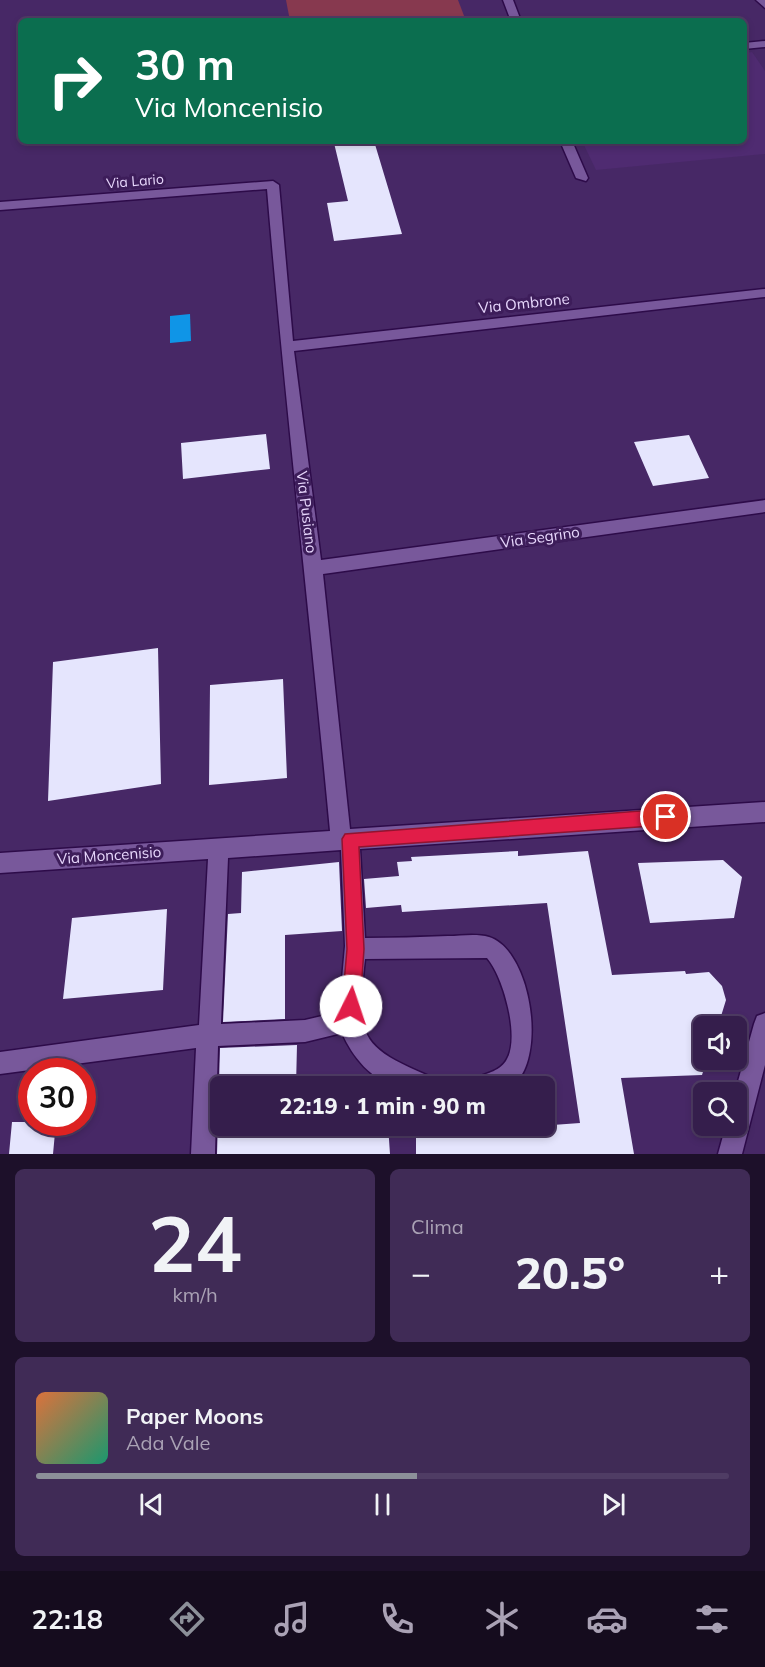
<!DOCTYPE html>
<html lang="it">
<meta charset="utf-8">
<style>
body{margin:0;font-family:Mulish,sans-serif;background:#402b56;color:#f1f3f6;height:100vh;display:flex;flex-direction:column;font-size:22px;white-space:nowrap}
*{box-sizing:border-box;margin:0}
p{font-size:20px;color:#aaa2b5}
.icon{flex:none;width:33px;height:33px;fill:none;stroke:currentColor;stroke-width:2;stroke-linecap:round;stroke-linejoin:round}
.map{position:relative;height:1154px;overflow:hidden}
.panel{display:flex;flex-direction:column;gap:15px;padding:15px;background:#1d102a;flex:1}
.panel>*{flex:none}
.hud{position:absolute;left:18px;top:18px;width:729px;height:126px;border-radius:9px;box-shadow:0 3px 9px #0003,0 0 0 2px #4f3c64;background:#0b6e4f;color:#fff;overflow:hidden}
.controls{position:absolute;left:693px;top:1016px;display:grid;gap:12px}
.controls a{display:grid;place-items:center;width:54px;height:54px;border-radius:9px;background:#351e4c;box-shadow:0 3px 9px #0003,0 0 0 2px #4f3c64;font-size:30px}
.speed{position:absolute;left:18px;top:1058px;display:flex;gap:12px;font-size:30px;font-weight:700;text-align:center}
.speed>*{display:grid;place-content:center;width:78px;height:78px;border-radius:50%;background:#351e4c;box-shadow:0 3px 9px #0003,0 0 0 2px #4f3c64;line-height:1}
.speed .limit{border:9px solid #d22;background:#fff;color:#111}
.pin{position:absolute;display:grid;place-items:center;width:51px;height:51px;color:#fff;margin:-26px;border:3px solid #fff;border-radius:50%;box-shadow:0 2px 6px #0007}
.me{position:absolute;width:66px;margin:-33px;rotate:4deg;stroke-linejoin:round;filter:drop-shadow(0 0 4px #0008)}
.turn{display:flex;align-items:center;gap:21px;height:126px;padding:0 18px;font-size:27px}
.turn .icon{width:78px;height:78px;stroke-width:2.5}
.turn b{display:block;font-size:42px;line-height:51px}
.big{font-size:45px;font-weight:800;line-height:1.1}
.panel .card{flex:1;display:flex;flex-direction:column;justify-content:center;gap:9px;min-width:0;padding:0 21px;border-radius:9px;background:#402b56}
.panel .dial{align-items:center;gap:0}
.dial b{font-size:78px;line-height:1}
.song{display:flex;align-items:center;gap:18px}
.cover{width:72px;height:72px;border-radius:9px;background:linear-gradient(135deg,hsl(20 70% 55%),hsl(160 70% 35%))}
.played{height:6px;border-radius:3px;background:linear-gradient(90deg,#8c9099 55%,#4f3c64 55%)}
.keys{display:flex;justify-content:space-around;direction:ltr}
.heat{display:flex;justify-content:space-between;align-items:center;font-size:33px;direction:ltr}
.panel .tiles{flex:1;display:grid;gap:15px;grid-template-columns:1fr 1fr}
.card:last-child{grid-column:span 2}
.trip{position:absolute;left:210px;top:1076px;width:345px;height:60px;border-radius:9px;background:#351e4c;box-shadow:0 3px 9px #0003,0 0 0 2px #4f3c64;font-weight:800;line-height:60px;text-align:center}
.tabs{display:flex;height:96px;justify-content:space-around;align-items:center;background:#150c1e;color:#aaa2b5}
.tabs .icon{width:42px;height:42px}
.tabs .on{color:#8c9099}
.tabs b{font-size:27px;color:#f1f3f6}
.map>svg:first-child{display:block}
</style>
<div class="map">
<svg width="765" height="1154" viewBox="0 0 765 1154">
<rect width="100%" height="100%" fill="#472866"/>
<path fill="#4f2b71" d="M752 52 765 71V154L596 170 582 141H744V53Z"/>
<path fill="#87394f" d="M286 0H458L466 21H290Z"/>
<path fill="#0f95e7" d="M190 314 191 341 170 343V316Z"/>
<path fill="#e5e5fd" d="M374 141 402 234 334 241 327 203 348 201 334 143Z
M266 434 270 469 183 479 181 443Z
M689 435 709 478 653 486 634 442Z
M158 648 161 784 48 801 53 662Z
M283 679 287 778 209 785 210 685Z
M518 851V856L588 851 612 975 685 971 686 974 709 972 722 986 726 1000 718 1026H704V1059H707L702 1075 621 1078 634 1154H416V1135L580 1123 547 903 402 912 401 905 366 908 364 879 399 876 397 862 412 861 411 857Z
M723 860 742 877 734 918 650 923 638 863Z
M339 862 342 931 285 935V1019L223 1022 228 914 241 913 242 872Z
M167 909 163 990 63 999 72 918Z
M297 1045 296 1086H220V1125H388L390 1154H217L220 1048Z
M12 1122H56L53 1154H9Z"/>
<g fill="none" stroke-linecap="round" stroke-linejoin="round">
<defs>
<path id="pedestrian" d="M765 41V47L744 49V43Z"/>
<path id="minor" d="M503 0H513L521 21H511Z
M756 0H765V8Z
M560 141H572L588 178 586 181 576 178Z
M273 181 279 185 293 341 765 289V297L294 351 321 560 765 500V512L323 574 350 829 765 802V822L360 849 365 938C393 938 420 937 448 936 461 936 476 933 489 937 531 950 548 1059 512 1086H473L476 1078C487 1073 501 1071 507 1059 520 1036 503 976 487 958L365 959C356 1038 359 1047 434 1078L437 1086C425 1086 411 1088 399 1086 372 1082 352 1056 342 1033L305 1042 218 1046 215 1154H191L196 1048 0 1074V1052L199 1025 208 859 0 873V853L330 831C310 617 285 403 267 189L0 210V202ZM341 850 345 946 339 1012 305 1020 221 1024 228 858Z
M765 1013V1065L742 1154H718L726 1125H736L735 1092 754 1024 757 1016Z"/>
</defs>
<use href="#pedestrian" stroke="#2d0b49" stroke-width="3"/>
<use href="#minor" stroke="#2d0b49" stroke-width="3"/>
<use href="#pedestrian" fill="#78589b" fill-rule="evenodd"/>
<use href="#minor" fill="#78589b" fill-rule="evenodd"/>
</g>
<path fill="#e11d48" stroke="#92132f" stroke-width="1.5" d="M666 809 672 811 674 817 672 822 666 825 359 847 364 949 360 1006 357 1012 351 1015 345 1012 342 1006 347 949 342 839 345 834Z"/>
<g text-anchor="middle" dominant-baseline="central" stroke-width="6" stroke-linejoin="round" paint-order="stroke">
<g font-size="14" fill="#e7d7fc" stroke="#3d1d5a">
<text transform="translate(135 181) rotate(-5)">Via Lario</text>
</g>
<g font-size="15" fill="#e7d7fc" stroke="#3d1d5a">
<text transform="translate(524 303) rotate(-6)">Via Ombrone</text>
<text transform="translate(307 512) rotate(83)">Via Pusiano</text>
<text transform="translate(540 537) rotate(-8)">Via Segrino</text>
<text transform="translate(109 855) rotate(-4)">Via Moncenisio</text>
</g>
</g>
</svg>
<div class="controls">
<a><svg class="icon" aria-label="sound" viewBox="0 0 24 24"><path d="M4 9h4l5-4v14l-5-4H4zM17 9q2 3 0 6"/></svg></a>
<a><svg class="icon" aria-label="search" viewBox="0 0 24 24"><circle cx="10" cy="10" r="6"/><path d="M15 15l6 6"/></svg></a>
</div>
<div class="speed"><div class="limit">30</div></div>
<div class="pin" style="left:666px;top:817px;background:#d93025"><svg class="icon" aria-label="arrive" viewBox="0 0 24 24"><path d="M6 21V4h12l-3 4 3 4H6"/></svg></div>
<svg class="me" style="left:351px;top:1006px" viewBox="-20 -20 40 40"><circle r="19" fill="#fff"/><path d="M0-13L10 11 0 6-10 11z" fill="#e11d48"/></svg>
<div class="trip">22:19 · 1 min · 90 m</div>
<div class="hud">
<div class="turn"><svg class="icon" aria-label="right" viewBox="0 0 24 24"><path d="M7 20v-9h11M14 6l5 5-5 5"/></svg><div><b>30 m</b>Via Moncenisio</div></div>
</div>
</div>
<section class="panel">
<div class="tiles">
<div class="card dial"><b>24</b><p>km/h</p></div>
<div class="card"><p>Clima</p>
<div class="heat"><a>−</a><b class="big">20.5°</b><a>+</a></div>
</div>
<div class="card">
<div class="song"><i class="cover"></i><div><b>Paper Moons</b><p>Ada Vale</p></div></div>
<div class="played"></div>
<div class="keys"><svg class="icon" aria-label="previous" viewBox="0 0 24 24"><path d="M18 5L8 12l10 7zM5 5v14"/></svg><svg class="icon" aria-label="pause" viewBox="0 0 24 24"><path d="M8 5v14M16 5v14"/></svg><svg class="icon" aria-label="next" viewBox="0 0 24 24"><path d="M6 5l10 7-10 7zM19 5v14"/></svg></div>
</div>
</div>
</section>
<nav class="tabs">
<b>22:18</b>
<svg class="icon on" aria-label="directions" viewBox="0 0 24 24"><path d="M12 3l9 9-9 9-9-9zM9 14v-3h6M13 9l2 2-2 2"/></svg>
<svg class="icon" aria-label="music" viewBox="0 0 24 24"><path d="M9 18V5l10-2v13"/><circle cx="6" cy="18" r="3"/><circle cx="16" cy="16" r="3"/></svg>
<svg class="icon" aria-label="phone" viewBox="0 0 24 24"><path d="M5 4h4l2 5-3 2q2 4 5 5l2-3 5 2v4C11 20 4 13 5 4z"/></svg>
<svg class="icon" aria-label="climate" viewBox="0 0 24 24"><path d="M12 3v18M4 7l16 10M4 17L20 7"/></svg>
<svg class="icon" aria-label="car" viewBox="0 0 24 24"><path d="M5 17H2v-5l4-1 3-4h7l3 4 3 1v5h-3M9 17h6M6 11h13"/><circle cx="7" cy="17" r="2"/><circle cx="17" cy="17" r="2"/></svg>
<svg class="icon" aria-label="filters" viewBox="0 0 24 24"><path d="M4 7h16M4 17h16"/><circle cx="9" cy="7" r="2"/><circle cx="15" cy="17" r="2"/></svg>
</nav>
